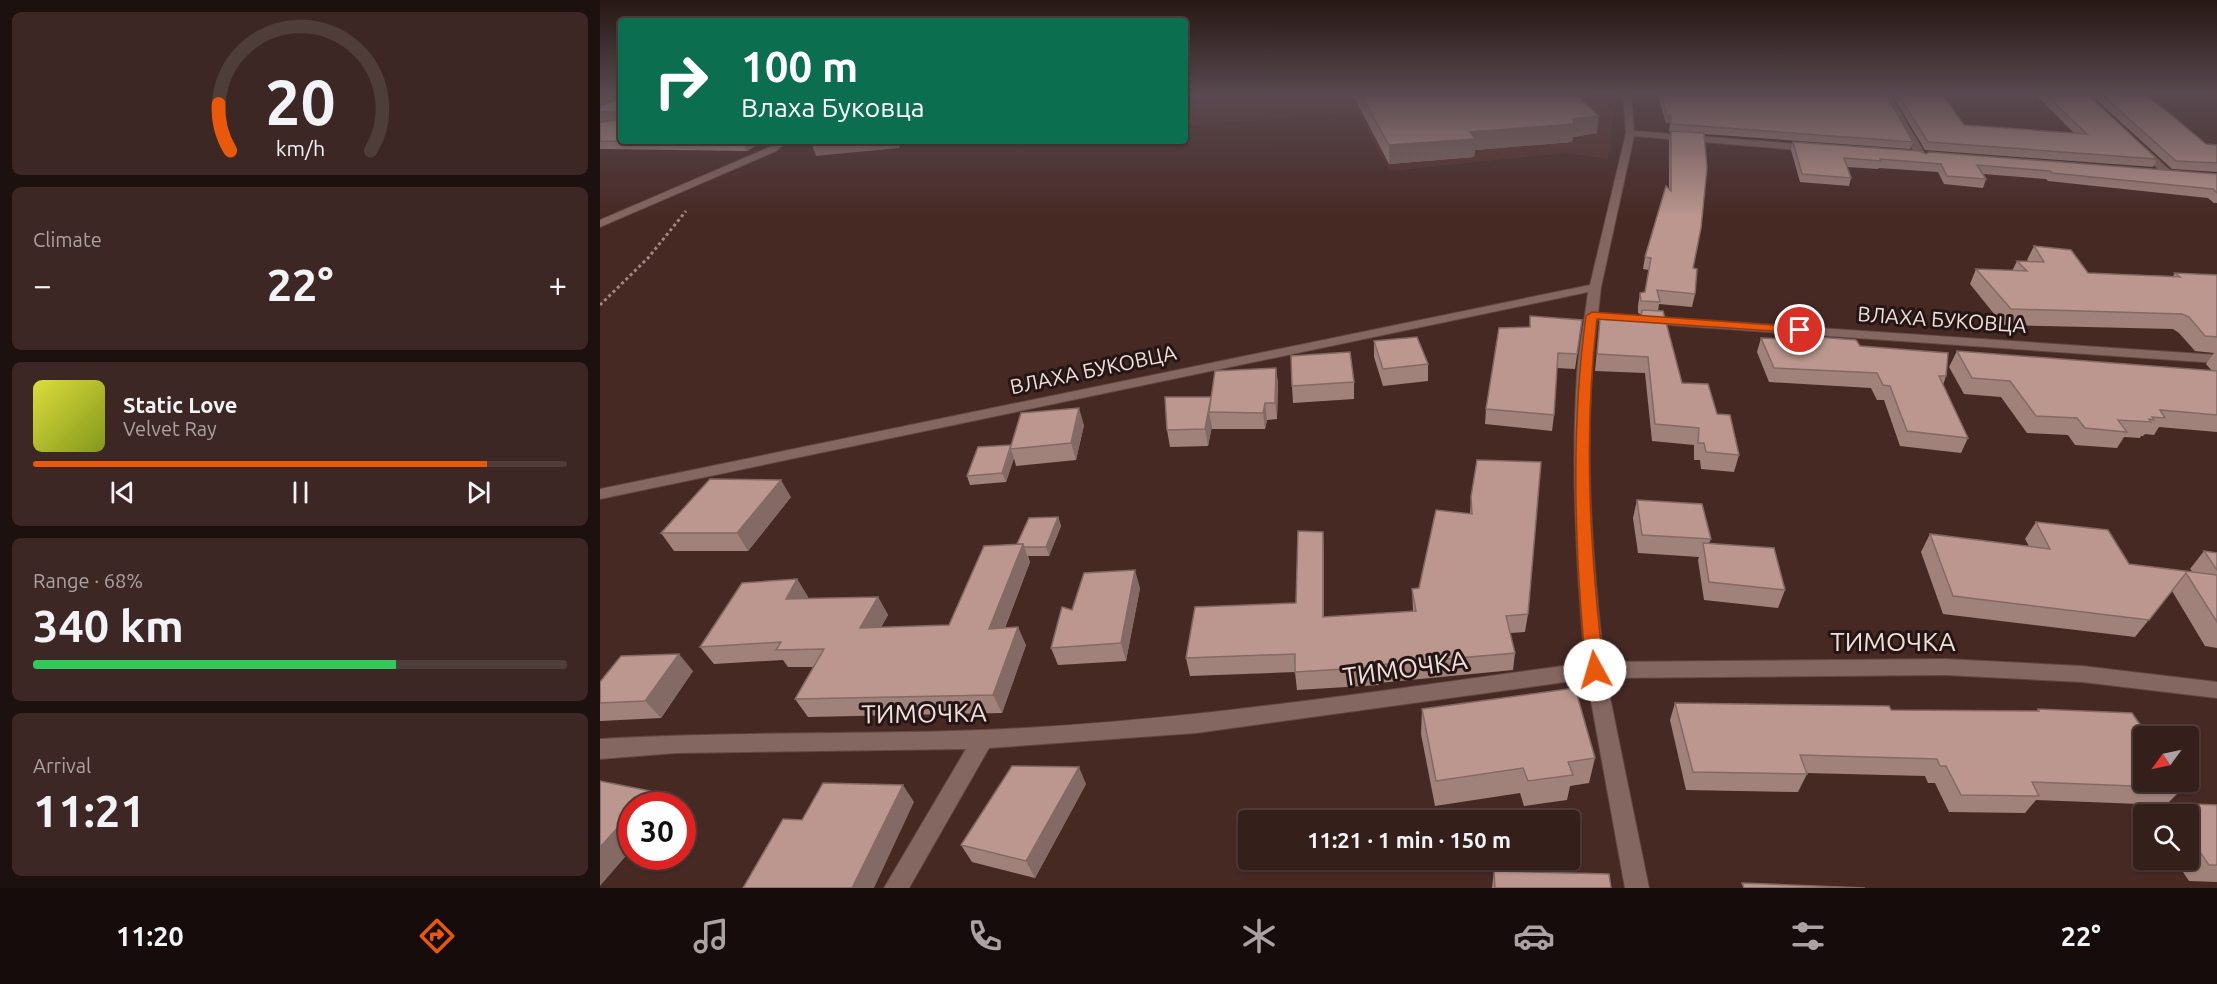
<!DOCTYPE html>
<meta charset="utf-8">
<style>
body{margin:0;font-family:Ubuntu,sans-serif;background:#3d2724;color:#f1f3f6;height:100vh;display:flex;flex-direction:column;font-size:22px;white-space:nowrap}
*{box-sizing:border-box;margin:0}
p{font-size:20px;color:#aaa2a3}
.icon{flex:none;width:33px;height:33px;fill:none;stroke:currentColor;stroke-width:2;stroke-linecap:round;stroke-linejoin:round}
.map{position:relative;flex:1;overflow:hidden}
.sheet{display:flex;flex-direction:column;gap:12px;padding:12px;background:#1d110f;width:600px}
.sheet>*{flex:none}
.top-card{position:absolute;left:18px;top:18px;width:570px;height:126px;border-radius:6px;box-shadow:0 2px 4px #0004,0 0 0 2px #4f3d3a;background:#0b6e4f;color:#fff;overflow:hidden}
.needle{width:39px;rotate:237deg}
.fabs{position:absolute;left:1533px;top:726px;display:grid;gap:12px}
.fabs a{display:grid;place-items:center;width:66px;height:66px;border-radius:6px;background:#351f1b;box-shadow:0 2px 4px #0004,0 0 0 2px #4f3d3a;font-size:30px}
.speed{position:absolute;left:18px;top:792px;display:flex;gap:12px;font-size:30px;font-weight:700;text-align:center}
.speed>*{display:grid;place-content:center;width:78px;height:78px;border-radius:50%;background:#351f1b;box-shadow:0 2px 4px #0004,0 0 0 2px #4f3d3a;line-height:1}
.speed .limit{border:9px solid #d22;background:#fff;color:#111}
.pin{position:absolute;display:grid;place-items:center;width:51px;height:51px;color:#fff;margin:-26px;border:3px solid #fff;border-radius:50%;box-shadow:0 2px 6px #0007}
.me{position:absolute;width:66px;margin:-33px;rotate:354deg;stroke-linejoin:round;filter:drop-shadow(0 0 4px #0008)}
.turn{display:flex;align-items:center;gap:21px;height:126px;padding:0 24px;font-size:27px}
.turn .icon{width:78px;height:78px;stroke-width:2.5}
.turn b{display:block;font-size:42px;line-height:51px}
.big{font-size:45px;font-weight:700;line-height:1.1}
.sheet .card{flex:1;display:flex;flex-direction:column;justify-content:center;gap:9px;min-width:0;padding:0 21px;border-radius:9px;background:#3d2724}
.sheet .dial{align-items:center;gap:0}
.dial svg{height:156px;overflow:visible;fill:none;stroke:#4f3d3a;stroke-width:7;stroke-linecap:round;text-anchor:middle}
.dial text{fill:#f1f3f6;stroke:none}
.song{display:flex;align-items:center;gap:18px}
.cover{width:72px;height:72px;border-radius:9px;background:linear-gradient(135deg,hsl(60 70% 55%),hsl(70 70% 35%))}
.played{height:6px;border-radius:3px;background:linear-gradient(90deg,#ea580c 85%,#4f3d3a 85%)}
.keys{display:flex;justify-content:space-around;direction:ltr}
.heat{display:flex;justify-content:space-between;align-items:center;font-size:33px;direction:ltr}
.charge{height:9px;border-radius:4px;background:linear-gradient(90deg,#34c759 68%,#4f3d3a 0)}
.trip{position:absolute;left:638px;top:810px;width:342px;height:60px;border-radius:6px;background:#351f1b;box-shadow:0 2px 4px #0004,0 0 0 2px #4f3d3a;font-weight:700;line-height:60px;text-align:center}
.dock{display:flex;height:96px;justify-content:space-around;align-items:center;background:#150c0b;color:#aaa2a3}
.dock .icon{width:42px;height:42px}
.dock .on{color:#ea580c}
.dock b{font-size:27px;color:#f1f3f6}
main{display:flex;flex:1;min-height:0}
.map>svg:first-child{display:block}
</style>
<main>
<section class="sheet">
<div class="card dial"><svg viewBox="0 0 100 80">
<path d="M14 69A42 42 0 1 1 86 69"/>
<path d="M14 69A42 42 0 0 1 8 45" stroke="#ea580c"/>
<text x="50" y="56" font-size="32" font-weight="700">20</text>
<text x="50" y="72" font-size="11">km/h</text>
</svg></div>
<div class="card"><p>Climate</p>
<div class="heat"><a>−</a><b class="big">22°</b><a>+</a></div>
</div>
<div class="card">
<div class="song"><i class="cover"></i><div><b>Static Love</b><p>Velvet Ray</p></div></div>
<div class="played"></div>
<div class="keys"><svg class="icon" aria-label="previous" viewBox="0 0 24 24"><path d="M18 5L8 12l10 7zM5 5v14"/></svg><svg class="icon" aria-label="pause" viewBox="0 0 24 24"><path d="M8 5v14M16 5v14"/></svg><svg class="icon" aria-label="next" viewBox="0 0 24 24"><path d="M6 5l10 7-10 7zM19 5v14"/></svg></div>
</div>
<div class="card"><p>Range · 68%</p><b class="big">340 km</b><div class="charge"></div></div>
<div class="card"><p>Arrival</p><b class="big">11:21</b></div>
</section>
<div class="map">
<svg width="1617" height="888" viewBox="0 0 1617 888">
<rect width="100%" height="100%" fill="#472924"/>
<path fill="#553029" d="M585 93H993L1014 111 1008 159 964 153 789 171 758 112 585 126Z"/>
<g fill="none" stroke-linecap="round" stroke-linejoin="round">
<defs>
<path id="minor" d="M1023 93H1031L1034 131 1210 145 1214 148 1210 151 1034 136 1001 287 998 313 1617 355V363L997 320C983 433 991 549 1004 662L1345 659 1482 666 1617 682V698L1482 682 1345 675 1006 678 1049 888H1025L987 679 596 733 389 748 309 888H284L366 749 76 753 0 759V739C127 731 255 735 382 730 584 722 784 690 985 663 976 568 971 470 977 374 979 347 985 319 988 292L0 499V489L990 285 1026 133Z
M1281 93H1289L1327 157 1325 159 1317 157Z
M178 141H188L176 151 0 227V220L170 147Z
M1537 146H1543L1571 171V175H1565L1537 150Z"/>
</defs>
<use href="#minor" stroke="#624641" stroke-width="2"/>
<path stroke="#a08883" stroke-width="3" stroke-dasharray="3 3" stroke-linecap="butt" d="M0 305 48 258 86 211"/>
<use href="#minor" fill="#856761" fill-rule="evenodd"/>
</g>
<path fill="#a1827b" d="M0 93H21V141H163L147 151 0 149V122L18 120V119L0 121Z
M752 93H974L997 133 973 137 972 142 875 150 874 157 789 164Z
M1057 93H1285L1313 142 1310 149 1104 134 1093 268 1095 294 1092 307 1059 304 1058 311 1082 383 1117 414 1139 455 1134 472 1101 469 1100 460H1094V445L1052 441 1045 373 995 371 1000 319 1015 320V317L1041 318V314L1038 313V306L1040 293 1045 292 1049 270 1043 269 1045 257 1069 189V141L1071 132 1069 131 1070 123H1066Z
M1291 93H1341L1364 125 1474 133 1434 93H1486L1557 159 1553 167 1325 150Z
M1489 93H1541L1606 144 1617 145V172L1572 169Z
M1193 142 1326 154 1617 174V203H1614L1608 198 1448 181 1446 179 1383 174 1386 179 1383 188 1344 184 1338 172 1279 168 1278 169 1247 167 1251 178 1249 186 1200 182 1191 150Z
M1434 246 1488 273 1573 276 1575 273 1617 275V432L1559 427 1554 435 1545 434 1543 436H1541L1540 438 1524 437 1517 448 1475 445 1468 435 1427 433 1401 397 1364 394 1349 367 1357 351 1612 371 1606 364 1614 353 1595 351 1579 333 1573 329 1403 325 1370 284 1376 269 1412 271 1417 261H1428L1427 260Z
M982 320 975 369 957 368 954 415 952 431 885 424 886 409 929 327Z
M1203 336 1260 346 1346 376 1343 385 1368 438 1361 453 1300 446 1284 400H1277L1271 388 1169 382 1157 352 1161 338 1202 340Z
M774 341 828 364V381L783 386 774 357Z
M676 368 678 384 677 419 667 420 665 429H612V426L608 446 570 447 567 430 611 397Z
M754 382V399L693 403 692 386Z
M484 425 476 460 416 466 414 458 406 482 370 485 367 476 411 445Z
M191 497 148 551H74L61 533Z
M871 497 928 614 925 632 910 633 915 653 913 670 779 683V685L697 690 695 672 590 676 586 658 696 603 724 549V617L813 611 812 589 819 588 870 514Z
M1037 500 1111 539 1109 543 1185 590 1178 608 1104 600 1098 560 1099 557 1038 553 1033 518Z
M458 517 461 526 449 556H428L430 562 405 628 426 645 402 713 208 717 195 699 214 667H188L183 660 114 664 100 647 197 579 208 597V598L278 597 288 615 281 627 349 625 417 544Z
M1436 522 1529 564 1593 572 1590 569 1604 551 1617 553V648L1605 646 1572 591 1535 637 1343 614 1321 552 1330 534 1429 546 1425 539Z
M540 588 526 661 458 665 451 648 472 610Z
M93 671 61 718 0 721V682Z
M1075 703 1291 710 1437 711 1438 709 1583 788 1566 805 1436 800 1425 813 1349 812 1335 783H1328L1325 776 1206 773 1207 774 1198 792 1086 790 1070 720Z
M822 709 995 758 989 783 970 786 967 800 924 806 920 793 835 806 821 734Z
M486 784 435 878 372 862 361 845Z
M1568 803 1617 805V882L1589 881 1575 860H1588V814H1557Z
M894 871 1011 888H892Z"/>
<path fill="#836a64" d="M7 93H18L20 97 0 107V97Z
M16 111 21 119 0 121V112Z
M1071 115 1070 123H1066L1067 116Z
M999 116 997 133 973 137 972 142 875 150 874 157 789 164V145L870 132Z
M146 141H163L147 151 143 143Z
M259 141H302L299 148 216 156 212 145Z
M676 368 678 384 677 419 675 403Z
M611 397 609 412 612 426 608 446 605 429Z
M665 403 667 420 665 429 663 413Z
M479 408 484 425 476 460 471 443Z
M411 449 414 458 406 482 402 473Z
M181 480 191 497 148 551 137 533Z
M458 517 461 526 449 556 446 547Z
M723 532 724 549V635L723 617Z
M423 544 430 562 397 647 389 629Z
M535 570 540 588 526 661 521 643Z
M197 579 208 597 197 616 186 599Z
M278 597 288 615 271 645 260 628Z
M418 627 426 645 402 713 393 695Z
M79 654 93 671 61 718 45 701Z
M479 767 486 784 435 878 426 861Z
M303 785 314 802 274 888H252Z
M50 791 65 806H37Z
M32 812V849L0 886V847Z"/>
<path fill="#bb978f" stroke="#836a64" stroke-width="1.5" d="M0 93H7L0 97Z
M19 93H21V141H146L143 143 0 141V122L18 120 19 113 16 111 0 112V106L18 98Z
M760 93H974L999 116 973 119 974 124 870 132 875 139 789 145Z
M1061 93H1285L1313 142 1071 124V115L1067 116Z
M1297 93H1341L1364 125 1487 134 1444 93H1486L1557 159 1328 142Z
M1500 93H1541L1564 109 1606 144 1617 145V163L1576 161Z
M1071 131 1104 133 1107 168 1101 228 1093 268 1097 269 1095 294 1057 290 1060 302 1041 301 1040 293 1045 292 1051 258 1045 257 1066 186 1071 191Z
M215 141H259L212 145Z
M1193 142 1320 151 1326 154 1329 152 1617 174V193L1613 189 1452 173 1450 171 1377 165 1386 179 1347 176 1341 164 1280 159 1281 161 1244 158 1251 178 1202 174Z
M1434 246 1471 250 1488 273 1580 277 1575 273 1617 275V337L1605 336 1589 317 1582 314 1411 309 1376 269 1427 271 1417 261 1444 262Z
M1042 310 1063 311 1082 383 1108 384 1117 414 1130 415 1139 455 1106 452 1104 443H1098L1099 428 1055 424 1048 357 997 354 1000 319 1016 320 1015 317 1041 318Z
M930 316 982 320 977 354 958 353 954 415 886 409 899 328 930 327Z
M1203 336 1256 340 1260 346 1348 353 1346 376H1339L1368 438 1307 431 1290 386 1283 385 1277 373 1174 368 1161 338 1205 340Z
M817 337 828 364 783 369 774 341Z
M1357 351 1617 371V415L1560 410 1565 418 1552 417 1554 420 1549 419 1551 422 1518 420 1527 432 1485 428 1477 418 1436 416 1410 381 1372 378Z
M750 352 754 382 692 386 691 356Z
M676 368 675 403H665L663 413 609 412 615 371Z
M565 397H611L605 429 567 430Z
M479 408 471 443 410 449 421 413Z
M411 445 402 473 367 476 378 447Z
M877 460 941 462 928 614 906 616 915 653 778 665V667L695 672V654L586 658 595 607 696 603 698 531 723 532V617L816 611 812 589 819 588 836 510 872 514 871 497Z
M110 479 181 480 137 533H61Z
M1037 500 1102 504 1111 539 1042 535Z
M458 517 446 547H424L423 544H417L429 518Z
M1436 522 1508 530 1529 564 1617 575V622L1586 573 1549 620 1353 596 1330 534 1450 549Z
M1103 543 1174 548 1185 590 1109 582Z
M423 544 389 629 418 627 393 695 195 699 224 649 176 650 181 642 100 647 142 583 197 579 186 599 278 597 260 628 349 625 384 546Z
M1604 551 1617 553V570Z
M535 570 521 643 451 648 462 607 472 610 484 573Z
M79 654 45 701 0 703V682L21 656Z
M975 688 995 758 968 762 973 775 928 781 923 768 836 781 822 709Z
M1075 703 1289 706 1291 710 1439 711 1438 709 1532 713 1548 736H1544V782H1579L1583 788 1432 782 1439 796 1361 795 1346 766H1340L1337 759 1200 755 1207 774 1093 772Z
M412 766 479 767 426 861 361 845Z
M0 781 50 791 37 806H32V812L0 847Z
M223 783 303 785 252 888H143L183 819 202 820Z
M1568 803 1617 805V865H1609L1588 835V814H1575Z
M894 871 1009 874 1011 888H895Z
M1142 883 1265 888H1144Z"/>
<linearGradient id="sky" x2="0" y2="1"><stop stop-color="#271714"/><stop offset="0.43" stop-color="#584950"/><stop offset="1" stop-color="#584950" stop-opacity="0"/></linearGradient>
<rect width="1617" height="218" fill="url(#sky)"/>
<path fill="#ea580c" stroke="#983908" stroke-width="1.5" d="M992 312 1200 327 1206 330 1200 333 997 319C983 435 990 554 1004 670L1001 675 995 677 989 675 986 670C975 553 970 433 986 316Z"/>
<g text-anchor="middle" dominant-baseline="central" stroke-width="6" stroke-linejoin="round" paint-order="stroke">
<g font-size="21" fill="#f1deda" stroke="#241614">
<text transform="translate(1342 319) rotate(4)">ВЛАХА БУКОВЦА</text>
<text transform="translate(493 369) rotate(-12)">ВЛАХА БУКОВЦА</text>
</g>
<g font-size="26" fill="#f1deda" stroke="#241614">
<text x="1293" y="641">ТИМОЧКА</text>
<text transform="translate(805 668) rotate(-8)">ТИМОЧКА</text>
<text transform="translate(324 713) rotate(-1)">ТИМОЧКА</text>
</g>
</g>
</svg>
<div class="fabs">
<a><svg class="needle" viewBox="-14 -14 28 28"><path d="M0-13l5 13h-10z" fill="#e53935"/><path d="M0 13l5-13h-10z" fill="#aaa2a3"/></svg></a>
<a><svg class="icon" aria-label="search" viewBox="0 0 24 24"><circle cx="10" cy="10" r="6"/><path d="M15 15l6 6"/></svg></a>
</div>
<div class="speed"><div class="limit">30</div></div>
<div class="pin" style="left:1200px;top:330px;background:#d93025"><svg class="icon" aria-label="arrive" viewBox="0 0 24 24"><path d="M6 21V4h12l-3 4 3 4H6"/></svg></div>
<svg class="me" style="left:995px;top:670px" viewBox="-20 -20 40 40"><circle r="19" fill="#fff"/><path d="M0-13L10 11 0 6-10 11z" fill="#ea580c"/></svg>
<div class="trip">11:21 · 1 min · 150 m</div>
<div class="top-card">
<div class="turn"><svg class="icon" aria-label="right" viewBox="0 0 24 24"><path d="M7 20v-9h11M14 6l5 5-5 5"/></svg><div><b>100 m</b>Влаха Буковца</div></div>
</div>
</div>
</main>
<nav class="dock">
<b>11:20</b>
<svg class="icon on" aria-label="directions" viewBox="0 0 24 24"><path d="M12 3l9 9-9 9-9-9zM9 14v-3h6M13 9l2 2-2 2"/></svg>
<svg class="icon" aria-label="music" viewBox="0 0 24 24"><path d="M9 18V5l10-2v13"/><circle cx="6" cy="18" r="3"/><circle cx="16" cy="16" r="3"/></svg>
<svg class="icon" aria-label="phone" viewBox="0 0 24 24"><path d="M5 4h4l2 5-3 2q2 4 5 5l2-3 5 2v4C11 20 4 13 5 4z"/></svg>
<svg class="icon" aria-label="climate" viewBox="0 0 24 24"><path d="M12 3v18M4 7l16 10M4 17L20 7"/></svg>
<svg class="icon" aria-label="car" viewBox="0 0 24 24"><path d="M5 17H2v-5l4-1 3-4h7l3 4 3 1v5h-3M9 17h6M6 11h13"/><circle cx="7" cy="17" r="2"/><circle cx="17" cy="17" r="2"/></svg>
<svg class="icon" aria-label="filters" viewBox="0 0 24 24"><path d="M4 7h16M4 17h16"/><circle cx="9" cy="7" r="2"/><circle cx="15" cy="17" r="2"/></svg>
<b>22°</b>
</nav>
